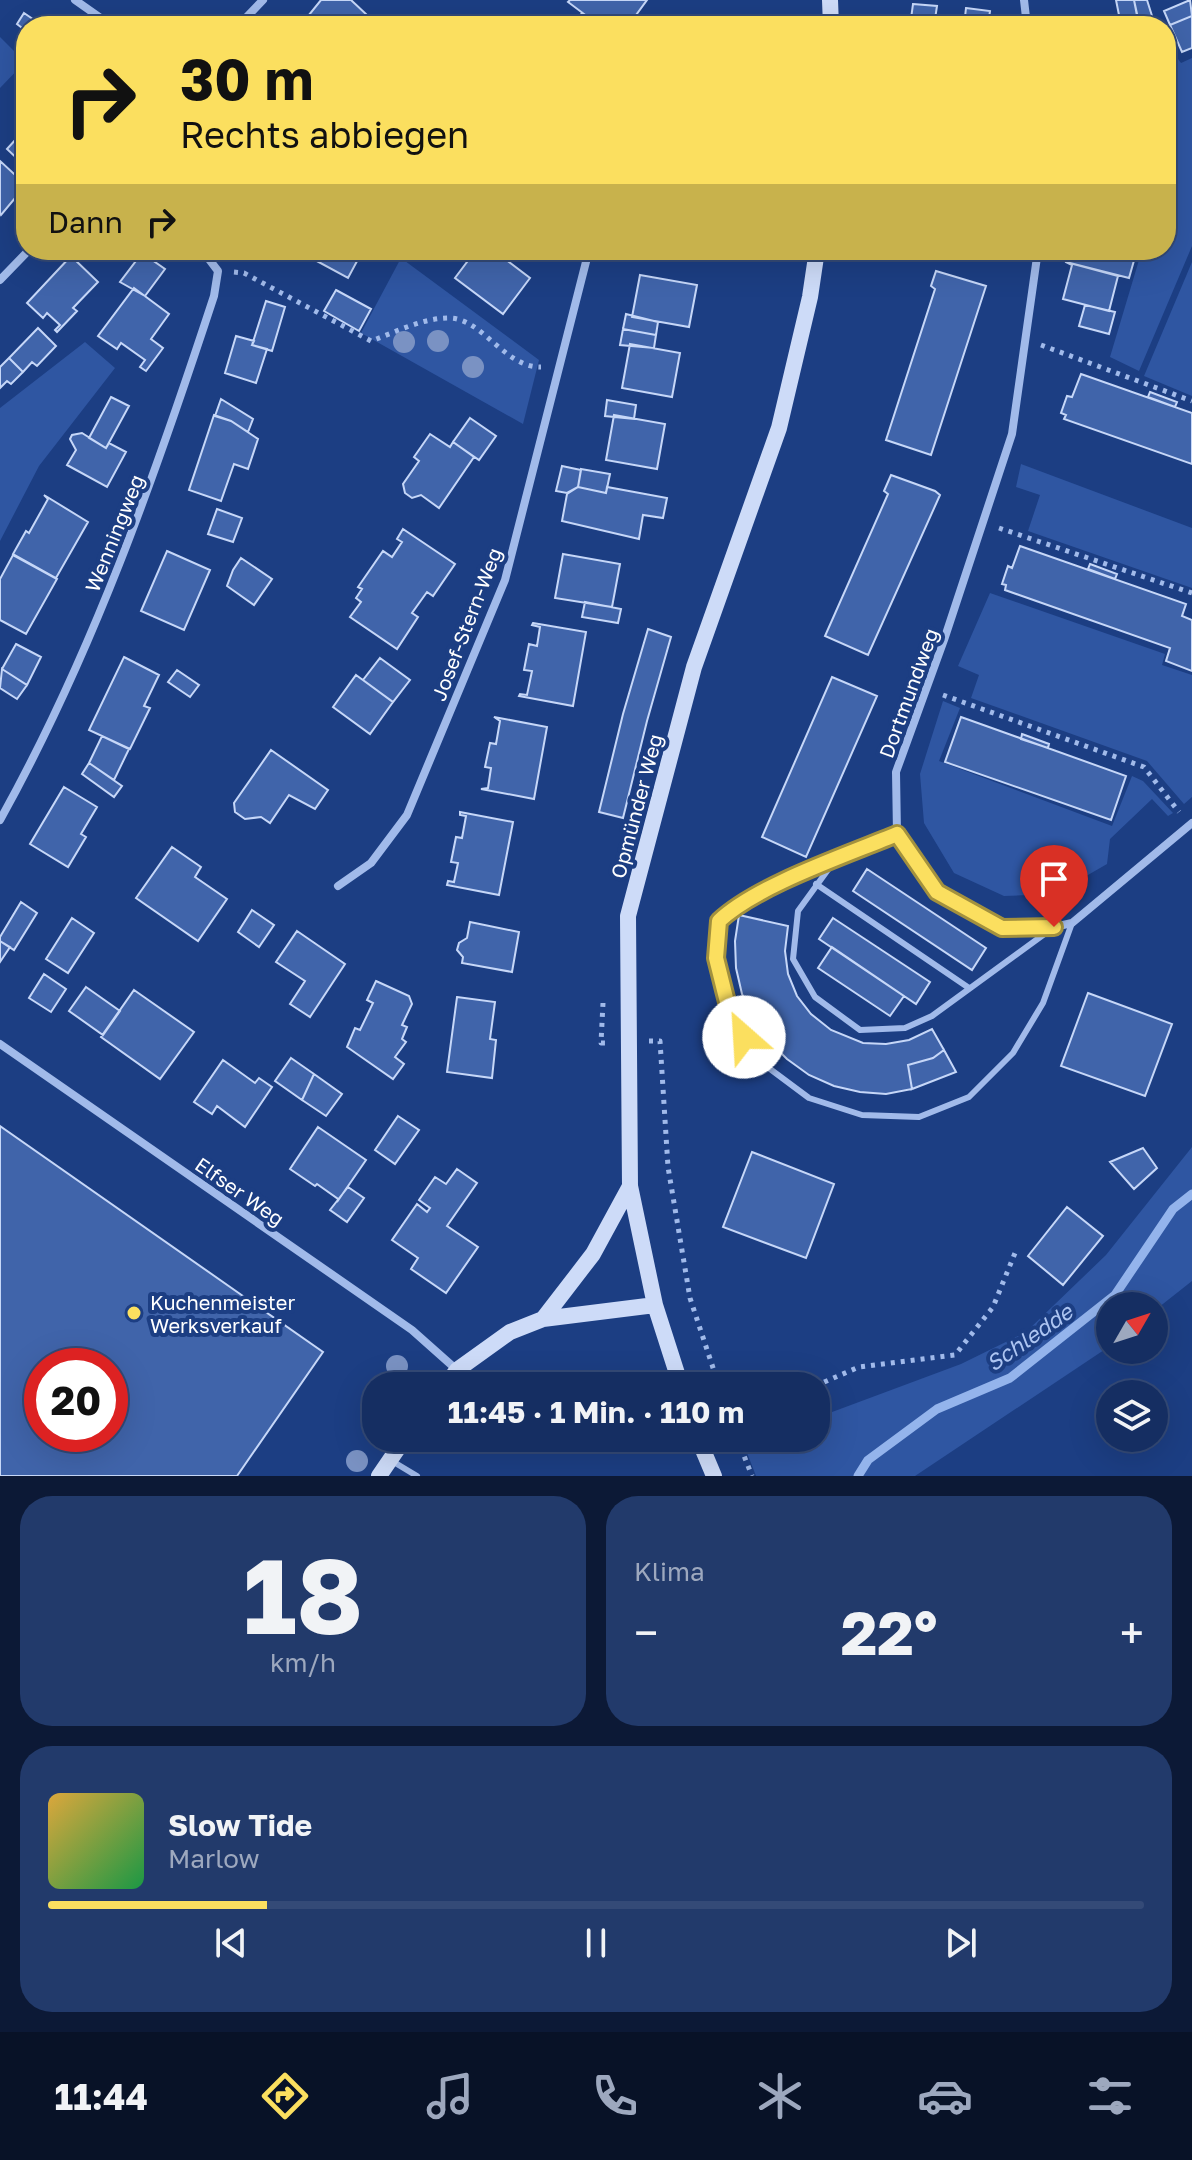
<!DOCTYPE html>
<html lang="de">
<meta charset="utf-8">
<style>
body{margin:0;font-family:"Golos Text",sans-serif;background:#223a6b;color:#f1f3f6;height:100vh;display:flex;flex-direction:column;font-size:30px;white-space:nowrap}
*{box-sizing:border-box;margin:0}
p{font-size:26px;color:#9da8be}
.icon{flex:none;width:44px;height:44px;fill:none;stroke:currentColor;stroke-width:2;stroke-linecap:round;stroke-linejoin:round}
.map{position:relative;height:1476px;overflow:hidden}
.side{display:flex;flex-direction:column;gap:20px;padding:20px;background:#0c1936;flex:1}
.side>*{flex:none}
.hud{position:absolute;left:16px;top:16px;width:1160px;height:244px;border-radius:32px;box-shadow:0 8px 32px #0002,0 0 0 2px #344a77;background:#fbdf5f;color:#111;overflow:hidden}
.needle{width:52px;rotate:51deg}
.fabs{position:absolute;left:1096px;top:1292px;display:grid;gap:16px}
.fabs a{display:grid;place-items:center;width:72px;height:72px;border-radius:50%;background:#152e62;box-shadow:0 8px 32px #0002,0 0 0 2px #344a77;font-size:40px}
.speed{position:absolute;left:24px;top:1348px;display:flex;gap:16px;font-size:40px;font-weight:700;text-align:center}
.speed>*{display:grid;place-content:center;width:104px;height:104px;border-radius:50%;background:#152e62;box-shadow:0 8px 32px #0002,0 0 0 2px #344a77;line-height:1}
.speed .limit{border:12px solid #d22;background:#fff;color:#111}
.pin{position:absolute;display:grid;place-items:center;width:68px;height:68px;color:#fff;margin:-82px -34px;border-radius:50% 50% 50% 0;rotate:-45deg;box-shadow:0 0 8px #0007}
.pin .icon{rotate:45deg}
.me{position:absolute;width:88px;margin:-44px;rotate:334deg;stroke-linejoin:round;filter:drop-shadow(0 0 6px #0008)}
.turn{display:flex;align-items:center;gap:28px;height:168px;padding:0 32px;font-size:36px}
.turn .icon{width:104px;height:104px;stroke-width:2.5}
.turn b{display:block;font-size:56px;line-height:68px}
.then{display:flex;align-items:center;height:76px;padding:0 32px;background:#0003;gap:16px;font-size:30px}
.big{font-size:60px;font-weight:700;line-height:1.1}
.side .widget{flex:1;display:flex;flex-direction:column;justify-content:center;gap:12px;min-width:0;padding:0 28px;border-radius:32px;background:#223a6b}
.side .dial{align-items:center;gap:0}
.dial b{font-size:104px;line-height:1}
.song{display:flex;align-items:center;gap:24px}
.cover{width:96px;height:96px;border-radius:12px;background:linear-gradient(135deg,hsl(40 70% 55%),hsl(140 70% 35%))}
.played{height:8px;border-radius:4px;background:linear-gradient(90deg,#fbdf5f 20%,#344a77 20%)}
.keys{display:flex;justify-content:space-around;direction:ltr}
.heat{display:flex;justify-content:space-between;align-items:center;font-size:44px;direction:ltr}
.side .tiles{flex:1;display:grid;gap:20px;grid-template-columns:1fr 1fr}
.widget:last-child{grid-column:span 2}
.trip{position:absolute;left:362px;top:1372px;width:468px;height:80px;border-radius:32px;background:#152e62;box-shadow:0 8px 32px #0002,0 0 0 2px #344a77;font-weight:700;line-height:80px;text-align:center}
.tab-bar{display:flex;height:128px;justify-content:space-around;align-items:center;background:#081227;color:#9da8be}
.tab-bar .icon{width:56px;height:56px}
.tab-bar .on{color:#fbdf5f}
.tab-bar b{font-size:36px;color:#f1f3f6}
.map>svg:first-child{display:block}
</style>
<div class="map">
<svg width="1192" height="1476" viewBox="0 0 1192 1476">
<rect width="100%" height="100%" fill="#1c3e83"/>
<path fill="#2f56a2" d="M0 37 25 62 0 88Z
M1166 43 1181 63 1192 58V246L1139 371 1110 357 1142 250H1166V121L1171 118 1166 108Z
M401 258 539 360 523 424 361 333Z
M1192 262V396L1144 376Z
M85 342 115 368 39 466 0 541V408Z
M1021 464 1192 528V588L1028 531 1040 495 1016 487Z
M990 593 1165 654 1162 665 1192 675V797L1184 804 1147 761 971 698 979 675 958 666Z
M943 701 960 708 939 761 1112 826 1132 776 1143 781 1173 813 1168 816 1152 799 1110 839 1107 864 1055 894 1004 896 954 873 924 823 920 774Z
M1192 1147V1281L1154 1311V1306H1110V1346L915 1476H756L744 1445 763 1438H816V1418L961 1364 1026 1332 1106 1255Z"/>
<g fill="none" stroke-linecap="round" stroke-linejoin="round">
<path stroke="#94b4ec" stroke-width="9" d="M858 1476 868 1460 937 1409 1010 1378 1115 1295 1173 1209 1192 1194"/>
</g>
<path fill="#4064aa" stroke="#c6d7f8" stroke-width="2" fill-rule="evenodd" d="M321 0H351L367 15 356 26H300Z
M570 0H647L628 26H600L568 2Z
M1116 0H1134L1139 26H1117L1121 25Z
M1134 0H1147L1153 19 1139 23Z
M1190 0 1192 16 1170 25 1164 11Z
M913 4 937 6 934 26H910Z
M966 8 990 11 988 26H964Z
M24 13 43 26H26V31L17 24Z
M582 13 600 26H579L574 23Z
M1192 16V48L1182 52 1170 25Z
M17 138 26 147V167L7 149Z
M0 161 26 185 1 215 0 213Z
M317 250H363L348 278 313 259Z
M476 250H493L530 278 503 314 455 278Z
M667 250H706L704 257Z
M1069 250H1137L1129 278 1066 262Z
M142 253 165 269 145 296 120 282Z
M71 256 98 282 73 308 77 311 57 332 55 330 60 325 47 313 43 318 27 303Z
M1066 262 1118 276 1109 311 1063 299 1072 265Z
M936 271 986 286 931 455 886 440 935 289 931 286Z
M640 275 697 285 689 327 632 317Z
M134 288 169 314 151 339 163 348 146 371 140 367 145 360 121 343 117 349 98 336Z
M336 290 371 309 359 331 324 311Z
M266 301 285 307 272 351 252 345Z
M1085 305 1115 312 1109 334 1079 326Z
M626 314 658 322 656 335 623 329Z
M38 328 56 346 37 366 32 362 23 372 9 358Z
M623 329 656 335 654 348 620 345Z
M236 336 254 341 252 345 267 349 256 383 225 373Z
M630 344 680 353 672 397 622 388Z
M9 358 23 372 11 384 7 381 0 388V367Z
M1081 374 1192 413V464L1064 419 1066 415 1061 413 1067 396 1072 397Z
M1150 392 1177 402 1175 407 1148 397Z
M111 397 129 406 106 448 89 438Z
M221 399 253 419 248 432 231 421 215 416Z
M607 400 636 405 634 419 605 416Z
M214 415 231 421 258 439 248 469 234 464 221 501 189 490Z
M614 415 665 424 657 469 606 460Z
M470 418 496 436 479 460 453 442Z
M82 433 106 448 109 443 126 452 107 487 67 465 76 450 70 439 72 435Z
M430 434 450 447 453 442 474 457 439 508 421 495 412 498 405 493 403 484 419 461 414 457Z
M562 466 581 470 578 487 567 493 556 491Z
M581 469 610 474 606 493 578 487Z
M891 475 935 491 940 495 868 655 825 636 888 494 884 491Z
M578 487 606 493 607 487 667 498 663 518 643 515 639 539 562 521 567 494Z
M44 495 88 522 56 578 13 554 26 531 29 533 48 499Z
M217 509 242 518 233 542 208 534Z
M403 529 455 564 433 596 427 592 412 613 418 617 397 649 350 617 361 602 356 598 362 589 358 587 383 551 392 557 402 542 397 539Z
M1020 546 1186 604 1182 616 1192 620V671L1166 661 1170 648 1005 590 1006 585 1002 584 1008 566 1012 568Z
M167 551 210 570 184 630 141 611Z
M563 554 620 564 612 607 555 598Z
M13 555 57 579 26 634 0 620V579Z
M241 558 272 579 254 605 227 586 233 570Z
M1090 564 1117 574 1115 579 1088 569Z
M585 602 621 609 618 623 582 617Z
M533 623 586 632 573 706 519 696 520 694 527 695 532 671 524 670 529 644 537 646 540 627 532 625Z
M648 629 671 637 647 721 623 818 599 812 623 714Z
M16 644 41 657 27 685 2 669Z
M124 657 159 675 144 706 150 708 130 749 89 730Z
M380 658 410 680 393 702 363 680Z
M2 669 27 685 17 699 0 688Z
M177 670 199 685 190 697 168 682Z
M356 675 393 702 370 734 333 707Z
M832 677 877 696 806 857 762 837Z
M494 717 547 727 534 799 481 789 488 788 491 768 485 767 490 743 496 744 500 721Z
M961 717 1126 776 1111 820 945 762Z
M1022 734 1049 744 1048 748 1021 739Z
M102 736 129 749 114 780 89 763Z
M271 750 328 790 315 809 289 795 270 823 261 817 245 819 235 812 234 803Z
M89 763 122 786 114 797 82 774Z
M64 787 97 807 81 834 86 837 68 867 30 844Z
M460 812 513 822 499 895 447 885 448 881 454 882 458 863 451 862 456 837 462 838 466 816 460 815Z
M172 847 201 867 195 877 227 899 198 941 136 898Z
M867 869 986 948 972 970 853 891Z
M21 902 37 913 14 950 0 941V937Z
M252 910 274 925 259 947 238 932Z
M739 915 788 926 785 951 788 974 797 996 811 1014 831 1030 863 1043 886 1044 909 1040 932 1029 944 1050 933 1058 908 1065 912 1089 886 1094 860 1092 834 1086 809 1075 787 1059 768 1040 753 1018 742 994 736 968 735 941Z
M72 918 94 933 68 973 46 959Z
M833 918 930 982 916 1004 819 939Z
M470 922 519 932 512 972 462 963 463 957 457 950 459 943 467 938Z
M297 931 345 964 310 1017 290 1004 305 981 276 962Z
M0 941 10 947 0 962Z
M832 947 904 996 890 1016 818 968Z
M44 974 66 989 51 1012 29 998Z
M376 981 409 996 412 1004 402 1025 407 1027 402 1039 406 1042 395 1057 404 1064 393 1079 347 1047 355 1028 360 1030 373 1003 367 1000Z
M86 987 120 1011 103 1035 69 1011Z
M134 990 194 1032 160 1079 101 1037Z
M1088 993 1172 1024 1145 1096 1061 1066Z
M457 997 495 1002 490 1039 496 1040 492 1078 447 1072Z
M944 1050 956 1072 912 1089 908 1065 933 1058Z
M291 1058 314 1074 302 1100 275 1081Z
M223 1060 255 1083 259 1078 272 1087 245 1127 217 1106 212 1114 194 1102Z
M314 1074 342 1094 326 1116 302 1100Z
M398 1116 419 1130 395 1164 375 1150Z
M0 1126 323 1352 237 1476H0ZM42 1366H110V1434H42Z
M318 1127 366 1160 337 1202 338 1199 317 1184 315 1186 290 1169Z
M1143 1148 1157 1168 1134 1189 1110 1162Z
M752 1152 834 1184 806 1258 723 1227Z
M457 1169 477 1183 447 1226 478 1247 446 1293 411 1269 418 1258 392 1240 417 1204 427 1212 430 1208 419 1200 435 1177 446 1184Z
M348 1187 364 1198 347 1222 330 1210Z
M1067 1207 1103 1236 1063 1285 1028 1256Z"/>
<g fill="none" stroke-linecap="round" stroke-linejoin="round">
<path stroke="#a1baea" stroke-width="5" stroke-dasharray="4 6" stroke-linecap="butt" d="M234 272 244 273 371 341C396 332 422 318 449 318 482 318 505 368 541 367
M1041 345 1192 401
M999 528 1192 593
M943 695 1144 767 1179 812
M603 1003 601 1043H607
M649 1041H660L668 1167 690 1298 719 1386
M815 1386 859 1367 955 1355 993 1307 1015 1253
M737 1438 752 1476"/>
<path stroke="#a1baea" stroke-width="6" d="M897 834 835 860 798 911 793 959 815 997 860 1030 905 1028 932 1016 1054 927
M835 860 734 907 719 921 716 958 730 1014 758 1060 809 1098 862 1115 919 1117 969 1097 1013 1053 1043 1003 1072 923
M816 884 969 988
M392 1461 417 1476"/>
<path stroke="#a1baea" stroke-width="8" d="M75 0 112 26
M1024 0 1027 26
M238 26 263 0
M1038 250 1012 434 944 640 896 772 897 834 937 892 1002 928 1054 927 1072 923 1192 823
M0 280 29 250
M0 820C92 655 155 476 214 296L218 271 202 250
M338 886 371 863 407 815 505 580 589 250
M0 1044 412 1330 457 1370"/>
<path stroke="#cddbf8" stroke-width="16" d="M830 0 831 26
M543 1319 593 1254 630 1186
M445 1386 457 1370 510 1332 543 1319 655 1305
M681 1386 655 1305 630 1186 628 916 694 667 779 428 810 297 817 250
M698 1438 714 1476
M379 1476 405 1438"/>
</g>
<g fill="#7a92c3">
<circle cx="438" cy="341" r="11"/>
<circle cx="404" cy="342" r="11"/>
<circle cx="473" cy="367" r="11"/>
<circle cx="397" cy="1366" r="11"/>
<circle cx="357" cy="1461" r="11"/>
</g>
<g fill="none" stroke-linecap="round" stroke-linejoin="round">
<defs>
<path id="route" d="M744 1037 730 1014 716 958 719 921C757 885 847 855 897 834L937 892 1002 928 1054 927"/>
</defs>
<use href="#route" stroke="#a3913e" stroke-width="20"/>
<use href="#route" stroke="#fbdf5f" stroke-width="14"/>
</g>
<circle fill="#fbdf5f" stroke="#1c3e83" stroke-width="3" cx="134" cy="1313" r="8"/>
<g text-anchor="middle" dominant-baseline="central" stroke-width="8" stroke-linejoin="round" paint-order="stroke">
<g font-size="20" fill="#fff" stroke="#1c3e83">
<text transform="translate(114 533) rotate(-68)">Wenningweg</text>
<text transform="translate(466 624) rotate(-69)">Josef-Stern-Weg</text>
<text transform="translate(908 693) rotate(-70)">Dortmundweg</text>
<text transform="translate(636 806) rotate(-75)">Opmünder Weg</text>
<text transform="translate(240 1191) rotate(35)">Elfser Weg</text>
</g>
<g font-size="20" fill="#fff" stroke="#1c3e83" text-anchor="start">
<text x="150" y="1302">Kuchenmeister<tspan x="150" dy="23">Werksverkauf</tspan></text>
</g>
<g font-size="22" font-style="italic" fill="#adc5f2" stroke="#1c3e83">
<text transform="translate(1029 1337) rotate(-35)">Schledde</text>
</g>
</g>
</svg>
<div class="fabs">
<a><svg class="needle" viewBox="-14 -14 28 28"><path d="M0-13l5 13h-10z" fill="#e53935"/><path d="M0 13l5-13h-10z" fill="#9da8be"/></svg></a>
<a><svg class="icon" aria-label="layers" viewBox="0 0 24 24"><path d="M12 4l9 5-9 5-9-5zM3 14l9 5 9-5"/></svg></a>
</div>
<div class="speed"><div class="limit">20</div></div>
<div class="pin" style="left:1054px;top:927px;background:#d93025"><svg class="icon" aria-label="arrive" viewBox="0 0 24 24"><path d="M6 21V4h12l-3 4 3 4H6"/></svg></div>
<svg class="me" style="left:744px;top:1037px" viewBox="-20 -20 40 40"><circle r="19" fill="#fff"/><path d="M0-13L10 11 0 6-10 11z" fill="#fbdf5f"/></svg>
<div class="trip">11:45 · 1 Min. · 110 m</div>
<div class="hud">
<div class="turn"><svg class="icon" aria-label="right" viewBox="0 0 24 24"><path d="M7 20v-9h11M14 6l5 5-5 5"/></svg><div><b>30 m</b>Rechts abbiegen</div></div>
<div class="then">Dann<svg class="icon" aria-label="right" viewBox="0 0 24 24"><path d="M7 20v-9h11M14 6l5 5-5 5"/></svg></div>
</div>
</div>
<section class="side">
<div class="tiles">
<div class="widget dial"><b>18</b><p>km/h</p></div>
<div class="widget"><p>Klima</p>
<div class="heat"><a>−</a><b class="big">22°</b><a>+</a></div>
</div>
<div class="widget">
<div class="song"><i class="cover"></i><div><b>Slow Tide</b><p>Marlow</p></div></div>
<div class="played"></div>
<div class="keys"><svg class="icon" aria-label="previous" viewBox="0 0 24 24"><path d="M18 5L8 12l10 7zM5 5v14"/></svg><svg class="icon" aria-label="pause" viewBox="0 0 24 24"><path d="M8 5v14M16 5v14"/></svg><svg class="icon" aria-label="next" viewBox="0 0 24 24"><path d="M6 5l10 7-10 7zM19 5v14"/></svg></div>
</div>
</div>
</section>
<nav class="tab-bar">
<b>11:44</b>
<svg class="icon on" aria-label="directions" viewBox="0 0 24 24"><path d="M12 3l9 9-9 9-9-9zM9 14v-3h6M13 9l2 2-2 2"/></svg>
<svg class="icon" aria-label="music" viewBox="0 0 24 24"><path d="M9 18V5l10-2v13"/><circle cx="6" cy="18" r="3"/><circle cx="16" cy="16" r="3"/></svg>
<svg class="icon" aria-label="phone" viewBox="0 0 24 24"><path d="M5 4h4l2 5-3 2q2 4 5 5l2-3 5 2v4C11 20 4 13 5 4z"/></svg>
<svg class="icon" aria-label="climate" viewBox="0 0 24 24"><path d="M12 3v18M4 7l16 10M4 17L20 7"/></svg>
<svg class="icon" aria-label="car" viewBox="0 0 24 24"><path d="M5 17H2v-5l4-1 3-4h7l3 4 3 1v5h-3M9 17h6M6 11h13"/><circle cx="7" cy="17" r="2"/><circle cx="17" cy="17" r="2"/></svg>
<svg class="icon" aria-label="filters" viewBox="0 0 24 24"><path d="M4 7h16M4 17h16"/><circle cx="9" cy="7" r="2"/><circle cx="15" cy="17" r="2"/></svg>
</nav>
